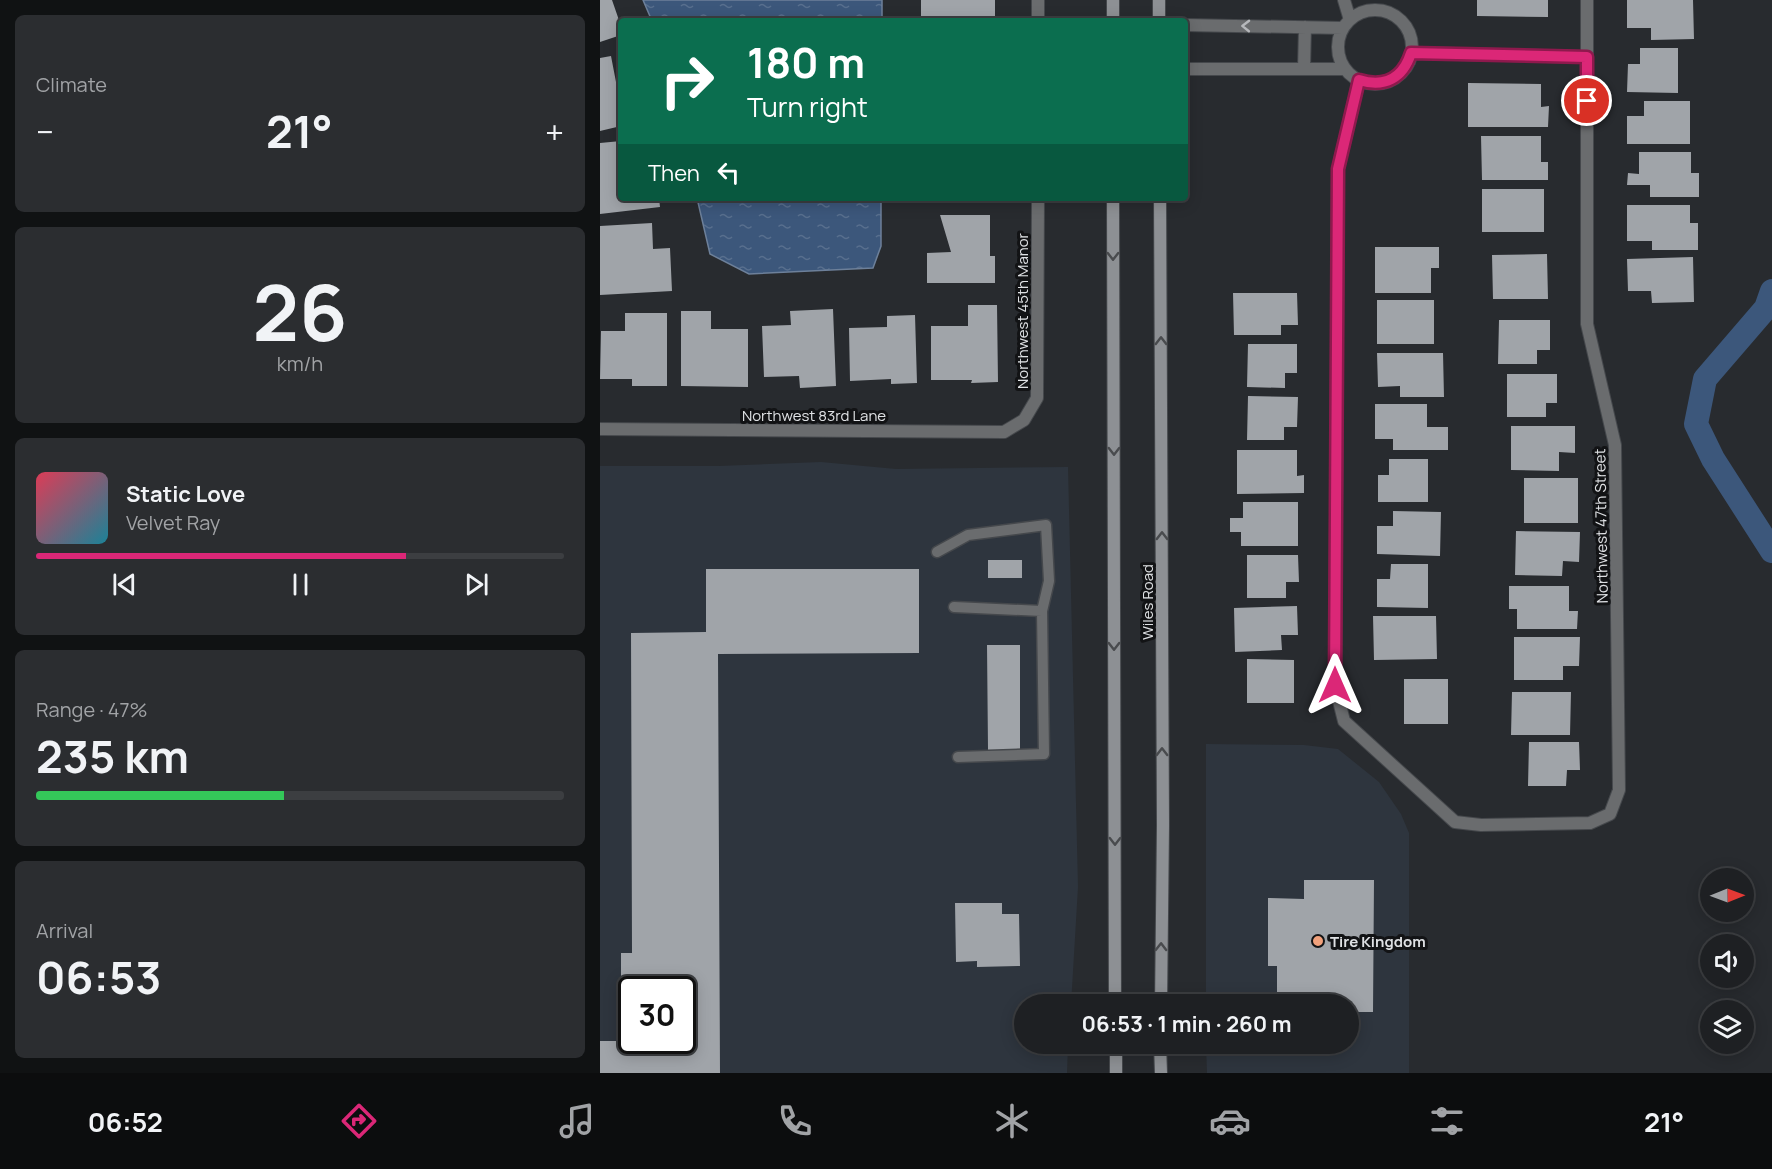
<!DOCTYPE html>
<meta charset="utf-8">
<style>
body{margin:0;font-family:Manrope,sans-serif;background:#2b2d30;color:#f1f3f6;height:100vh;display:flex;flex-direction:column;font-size:22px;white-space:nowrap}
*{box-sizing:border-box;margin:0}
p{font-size:20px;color:#a1a3a6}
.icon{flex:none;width:33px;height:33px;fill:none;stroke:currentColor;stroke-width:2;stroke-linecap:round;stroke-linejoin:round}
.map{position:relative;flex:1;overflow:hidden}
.drawer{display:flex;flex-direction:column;gap:15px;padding:15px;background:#101213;width:600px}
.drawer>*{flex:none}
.banner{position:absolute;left:18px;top:18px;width:570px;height:183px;border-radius:6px;box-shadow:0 3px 15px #0003,0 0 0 2px #3c3e41;background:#0b6e4f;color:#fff;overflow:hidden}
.needle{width:39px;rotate:89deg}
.tools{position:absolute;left:1100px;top:868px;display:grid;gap:12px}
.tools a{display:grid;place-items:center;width:54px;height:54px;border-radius:50%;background:#1e2023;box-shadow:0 3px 15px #0003,0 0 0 2px #3c3e41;font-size:30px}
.speed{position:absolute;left:18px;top:976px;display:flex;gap:12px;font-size:30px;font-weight:700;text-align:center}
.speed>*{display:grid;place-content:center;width:78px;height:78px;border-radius:50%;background:#1e2023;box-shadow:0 3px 15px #0003,0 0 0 2px #3c3e41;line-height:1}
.speed .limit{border:3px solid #111;border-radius:9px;background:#fff;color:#111}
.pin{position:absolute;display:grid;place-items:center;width:51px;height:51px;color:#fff;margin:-26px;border:3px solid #fff;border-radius:50%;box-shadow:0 2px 6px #0007}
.me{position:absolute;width:66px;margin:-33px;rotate:0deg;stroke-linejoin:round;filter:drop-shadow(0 0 4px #0008)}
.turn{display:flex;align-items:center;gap:21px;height:126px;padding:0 30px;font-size:27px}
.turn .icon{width:78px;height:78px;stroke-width:2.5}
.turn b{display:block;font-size:42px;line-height:51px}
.then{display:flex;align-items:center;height:57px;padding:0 30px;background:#0003;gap:12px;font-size:22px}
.big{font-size:45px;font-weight:700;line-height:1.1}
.drawer .card{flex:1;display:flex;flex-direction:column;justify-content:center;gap:9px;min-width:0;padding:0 21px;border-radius:9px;background:#2b2d30}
.drawer .dial{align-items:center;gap:0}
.dial b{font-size:78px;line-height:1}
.song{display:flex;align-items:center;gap:18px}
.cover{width:72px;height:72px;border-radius:9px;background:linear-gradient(135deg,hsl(350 70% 55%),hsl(190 70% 35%))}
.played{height:6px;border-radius:3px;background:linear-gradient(90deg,#db2777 70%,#3c3e41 70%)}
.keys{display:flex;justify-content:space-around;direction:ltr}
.heat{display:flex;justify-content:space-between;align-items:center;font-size:33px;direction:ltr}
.charge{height:9px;border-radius:4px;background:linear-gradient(90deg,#34c759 47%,#3c3e41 0)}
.trip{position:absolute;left:414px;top:994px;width:345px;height:60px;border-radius:30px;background:#1e2023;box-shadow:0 3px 15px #0003,0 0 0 2px #3c3e41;font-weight:700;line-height:60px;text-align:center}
.menu{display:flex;height:96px;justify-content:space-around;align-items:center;background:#0c0d0e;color:#a1a3a6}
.menu .icon{width:42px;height:42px}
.menu .current{color:#db2777}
.menu b{font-size:27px;color:#f1f3f6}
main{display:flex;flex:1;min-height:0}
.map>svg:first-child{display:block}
</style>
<main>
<section class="drawer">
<div class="card"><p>Climate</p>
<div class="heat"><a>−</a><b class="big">21°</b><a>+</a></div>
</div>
<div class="card dial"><b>26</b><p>km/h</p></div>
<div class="card">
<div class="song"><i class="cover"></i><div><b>Static Love</b><p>Velvet Ray</p></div></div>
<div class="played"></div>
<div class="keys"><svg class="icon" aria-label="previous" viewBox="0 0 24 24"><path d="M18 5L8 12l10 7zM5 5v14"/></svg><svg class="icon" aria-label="pause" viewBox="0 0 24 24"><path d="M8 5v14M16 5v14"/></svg><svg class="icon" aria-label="next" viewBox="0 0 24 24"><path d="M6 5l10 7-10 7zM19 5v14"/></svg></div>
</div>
<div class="card"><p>Range · 47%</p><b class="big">235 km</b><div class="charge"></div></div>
<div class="card"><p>Arrival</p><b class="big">06:53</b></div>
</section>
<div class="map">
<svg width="1172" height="1073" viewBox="0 0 1172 1073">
<defs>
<pattern id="water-ripples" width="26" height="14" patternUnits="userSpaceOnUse" patternTransform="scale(1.5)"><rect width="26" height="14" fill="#3c577b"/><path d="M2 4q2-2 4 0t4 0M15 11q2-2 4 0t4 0" fill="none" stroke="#586f8e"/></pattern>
</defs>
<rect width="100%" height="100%" fill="#282b2f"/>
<path fill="#2e353e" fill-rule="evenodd" d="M221 462 296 469 468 467 478 887 471 1005H424V1044H468L467 1073H0V466H119ZM32 990H82V1041H32Z
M606 744 704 745 738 749 779 782 801 814 809 833V1073H607L606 1044H748V1005H606Z"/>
<path fill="url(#water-ripples)" stroke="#6d809a" stroke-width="1.5" d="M43 0H282V21H52Z
M97 198H281V246L273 268 149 274 110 254Z"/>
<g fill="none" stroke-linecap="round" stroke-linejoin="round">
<path stroke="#3c577b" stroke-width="24" d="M1172 291 1166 308 1105 379 1096 424 1113 459 1172 551"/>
</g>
<path fill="#a0a4a9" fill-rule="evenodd" d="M0 0H12L21 26V35L0 42Z
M321 0H395V21H321Z
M877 0H948V17L877 16Z
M1027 0H1093L1094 39 1051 40V28H1027Z
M1040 48H1078V93L1027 92 1028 64H1040Z
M11 56 16 82 21 81V126L0 131V58Z
M868 83 941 84V107L949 106 948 127H868Z
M1044 101H1090V144H1027V116H1044Z
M881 136H941V162H948V180H882Z
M21 141V198H59L60 207 0 214V143Z
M1039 152H1091V173H1099V197H1050V185H1027L1028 173 1039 174Z
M882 189H944V232H882Z
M322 198H393V201L322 203Z
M1027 205H1090V223H1098V250H1052V241H1027Z
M340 215H390V256H395V283H327V253L351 252Z
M52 223 53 249 70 248 72 291 0 295V226Z
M775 247H839V268H831V293H775Z
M947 254 948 299H893L892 255Z
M1093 257 1094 302 1052 303 1051 291H1028L1027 259Z
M633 293H697L698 325H681V335H634Z
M777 300H834V344H777Z
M368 305H397L398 382 371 383 372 380H331V326H368Z
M233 309 236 386 200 388 199 376 164 377 162 326 191 325 190 311Z
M81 311H111V329H148V387L81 386Z
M25 313H67V386H32V379H0L1 331H25Z
M315 315 317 383 291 384V379L250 381 249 328 287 327V316Z
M899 320H950V350H937V364H898Z
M648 344H697V373H685V388L647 387Z
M777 353H843L844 397H800V386L778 387Z
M907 374H957V403H946V417H907Z
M648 396 698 397 697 427H684V440H647Z
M775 404H827V427H848V450H793V439H775Z
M911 426H975V453L959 452V471L911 470Z
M637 450H697V476L704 475V493L637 494Z
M789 459H828V502H778V475H789Z
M924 478H978V523H924Z
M643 502H698V546H641V532H630V518H643Z
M793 511 841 512 840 556 777 554V526H793Z
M916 531 980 532 979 562 963 561 962 576 915 575Z
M647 555H698L699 582H686V598H647Z
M388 560H422V578H388Z
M791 564H828V608L777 607V579H790Z
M106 569H319V653L118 654 120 1073H0V1041H21V953H32L31 633 106 632ZM32 990H82V1041H32Z
M909 586H969V611H978L977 629H917V609H909Z
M697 606 698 635H681L682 650 635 652 634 608Z
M773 616H836L837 659 774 660Z
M914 637H980L979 666H963V680H914Z
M387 645H420V750H388Z
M647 659 694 660V703H647Z
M804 679H848V724H804Z
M912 692H971L970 735H911Z
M929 742H979L980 770H967L966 786H928Z
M704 880H774L773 1012H748V1005H677V966H668V898L704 899Z
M355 903H402V914H419L420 966 377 967V961L356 962Z"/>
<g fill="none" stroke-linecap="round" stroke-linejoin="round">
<defs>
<path id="service" d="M337 552 368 535 446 525 449 581 442 611
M354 607 442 611 444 754 358 757"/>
<path id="minor" d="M438 0V21
M744 0 750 20
M738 47a37 37 0 1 1 74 0a37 37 0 1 1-74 0Z
M585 25 743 28
M811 53 987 57
M585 69H745
M704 69 705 27
M759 80 738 169 735 685 744 721 855 822 881 825 990 823 1010 814 1019 790 1015 445 987 324V0
M0 429 404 432 424 420 437 398 438 198"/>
<path id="secondary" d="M513 0V21
M559 21V0
M513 198 515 1005
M560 198 563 825 561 1005
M516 1044V1073
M560 1044 561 1073"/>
</defs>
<use href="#service" stroke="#45484c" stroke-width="13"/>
<use href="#minor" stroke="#45484c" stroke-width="14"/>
<use href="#secondary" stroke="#45484c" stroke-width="14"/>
<use href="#service" stroke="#6a6c6e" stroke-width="10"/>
<use href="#minor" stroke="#6a6c6e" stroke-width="12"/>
<use href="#secondary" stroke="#8d9094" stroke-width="12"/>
</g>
<defs><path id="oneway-chevron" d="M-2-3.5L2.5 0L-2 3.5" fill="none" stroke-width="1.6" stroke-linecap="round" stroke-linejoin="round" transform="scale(1.5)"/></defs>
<use stroke="#b6b8bb" href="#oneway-chevron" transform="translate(646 26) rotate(-179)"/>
<g stroke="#494b4e">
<use href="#oneway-chevron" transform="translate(513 256) rotate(90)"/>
<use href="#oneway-chevron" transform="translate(561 341) rotate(-90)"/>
<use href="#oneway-chevron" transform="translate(514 451) rotate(90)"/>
<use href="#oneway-chevron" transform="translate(562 536) rotate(-90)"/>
<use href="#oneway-chevron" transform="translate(514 646) rotate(90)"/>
<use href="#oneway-chevron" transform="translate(562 752) rotate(-90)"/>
<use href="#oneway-chevron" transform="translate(515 841) rotate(90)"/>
<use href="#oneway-chevron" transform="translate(561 947) rotate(-89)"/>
</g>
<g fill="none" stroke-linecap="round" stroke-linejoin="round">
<defs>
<path id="route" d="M735 685 738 169 759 80C785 88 803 78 811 53L987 57V101"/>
</defs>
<use href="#route" stroke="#8e194d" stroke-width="15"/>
<use href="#route" stroke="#db2777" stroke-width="10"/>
</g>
<circle fill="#f1a17c" stroke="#121315" stroke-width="2" cx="718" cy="941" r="6"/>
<g text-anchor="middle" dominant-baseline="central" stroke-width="6" stroke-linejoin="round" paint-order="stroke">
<g font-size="15" fill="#dfe1e4" stroke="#121315">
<text transform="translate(422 311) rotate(-90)">Northwest 45th Manor</text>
<text x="214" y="415">Northwest 83rd Lane</text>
<text transform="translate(1001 526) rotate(-91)">Northwest 47th Street</text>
<text transform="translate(547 602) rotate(-90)">Wiles Road</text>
</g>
<g font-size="15" font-weight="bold" fill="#dfe1e4" stroke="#121315" text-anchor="start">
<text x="730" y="941">Tire Kingdom</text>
</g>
</g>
</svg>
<div class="tools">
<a><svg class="needle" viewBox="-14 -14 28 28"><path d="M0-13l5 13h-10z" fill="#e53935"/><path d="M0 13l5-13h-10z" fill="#a1a3a6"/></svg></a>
<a><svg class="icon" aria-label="sound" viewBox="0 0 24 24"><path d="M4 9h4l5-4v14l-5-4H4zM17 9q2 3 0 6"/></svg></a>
<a><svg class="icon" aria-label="layers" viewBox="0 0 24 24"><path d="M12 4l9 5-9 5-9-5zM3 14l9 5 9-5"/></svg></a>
</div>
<div class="speed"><div class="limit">30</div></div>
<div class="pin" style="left:987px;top:101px;background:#d93025"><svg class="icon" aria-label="arrive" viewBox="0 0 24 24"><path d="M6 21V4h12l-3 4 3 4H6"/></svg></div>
<svg class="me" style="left:735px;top:685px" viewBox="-20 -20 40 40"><path d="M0-17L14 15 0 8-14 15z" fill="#db2777" stroke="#fff" stroke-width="4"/></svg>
<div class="trip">06:53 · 1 min · 260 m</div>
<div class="banner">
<div class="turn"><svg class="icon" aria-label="right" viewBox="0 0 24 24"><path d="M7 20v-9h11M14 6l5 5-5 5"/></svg><div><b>180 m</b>Turn right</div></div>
<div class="then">Then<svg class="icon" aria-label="left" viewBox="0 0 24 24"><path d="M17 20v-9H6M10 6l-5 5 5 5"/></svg></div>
</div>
</div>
</main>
<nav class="menu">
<b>06:52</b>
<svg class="icon current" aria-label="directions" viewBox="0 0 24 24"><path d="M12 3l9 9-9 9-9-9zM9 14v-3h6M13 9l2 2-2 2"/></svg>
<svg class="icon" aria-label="music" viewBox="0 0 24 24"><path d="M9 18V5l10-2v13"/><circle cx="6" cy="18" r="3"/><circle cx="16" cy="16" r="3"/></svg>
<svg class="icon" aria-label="phone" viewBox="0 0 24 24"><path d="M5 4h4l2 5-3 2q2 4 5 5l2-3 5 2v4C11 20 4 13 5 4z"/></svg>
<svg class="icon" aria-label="climate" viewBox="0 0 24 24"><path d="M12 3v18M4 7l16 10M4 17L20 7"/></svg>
<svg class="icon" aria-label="car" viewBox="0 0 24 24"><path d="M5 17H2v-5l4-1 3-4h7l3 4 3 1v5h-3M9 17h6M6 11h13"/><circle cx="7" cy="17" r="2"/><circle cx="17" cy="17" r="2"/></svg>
<svg class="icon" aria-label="filters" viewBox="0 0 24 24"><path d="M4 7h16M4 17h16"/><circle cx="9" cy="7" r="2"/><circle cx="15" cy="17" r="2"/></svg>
<b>21°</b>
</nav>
